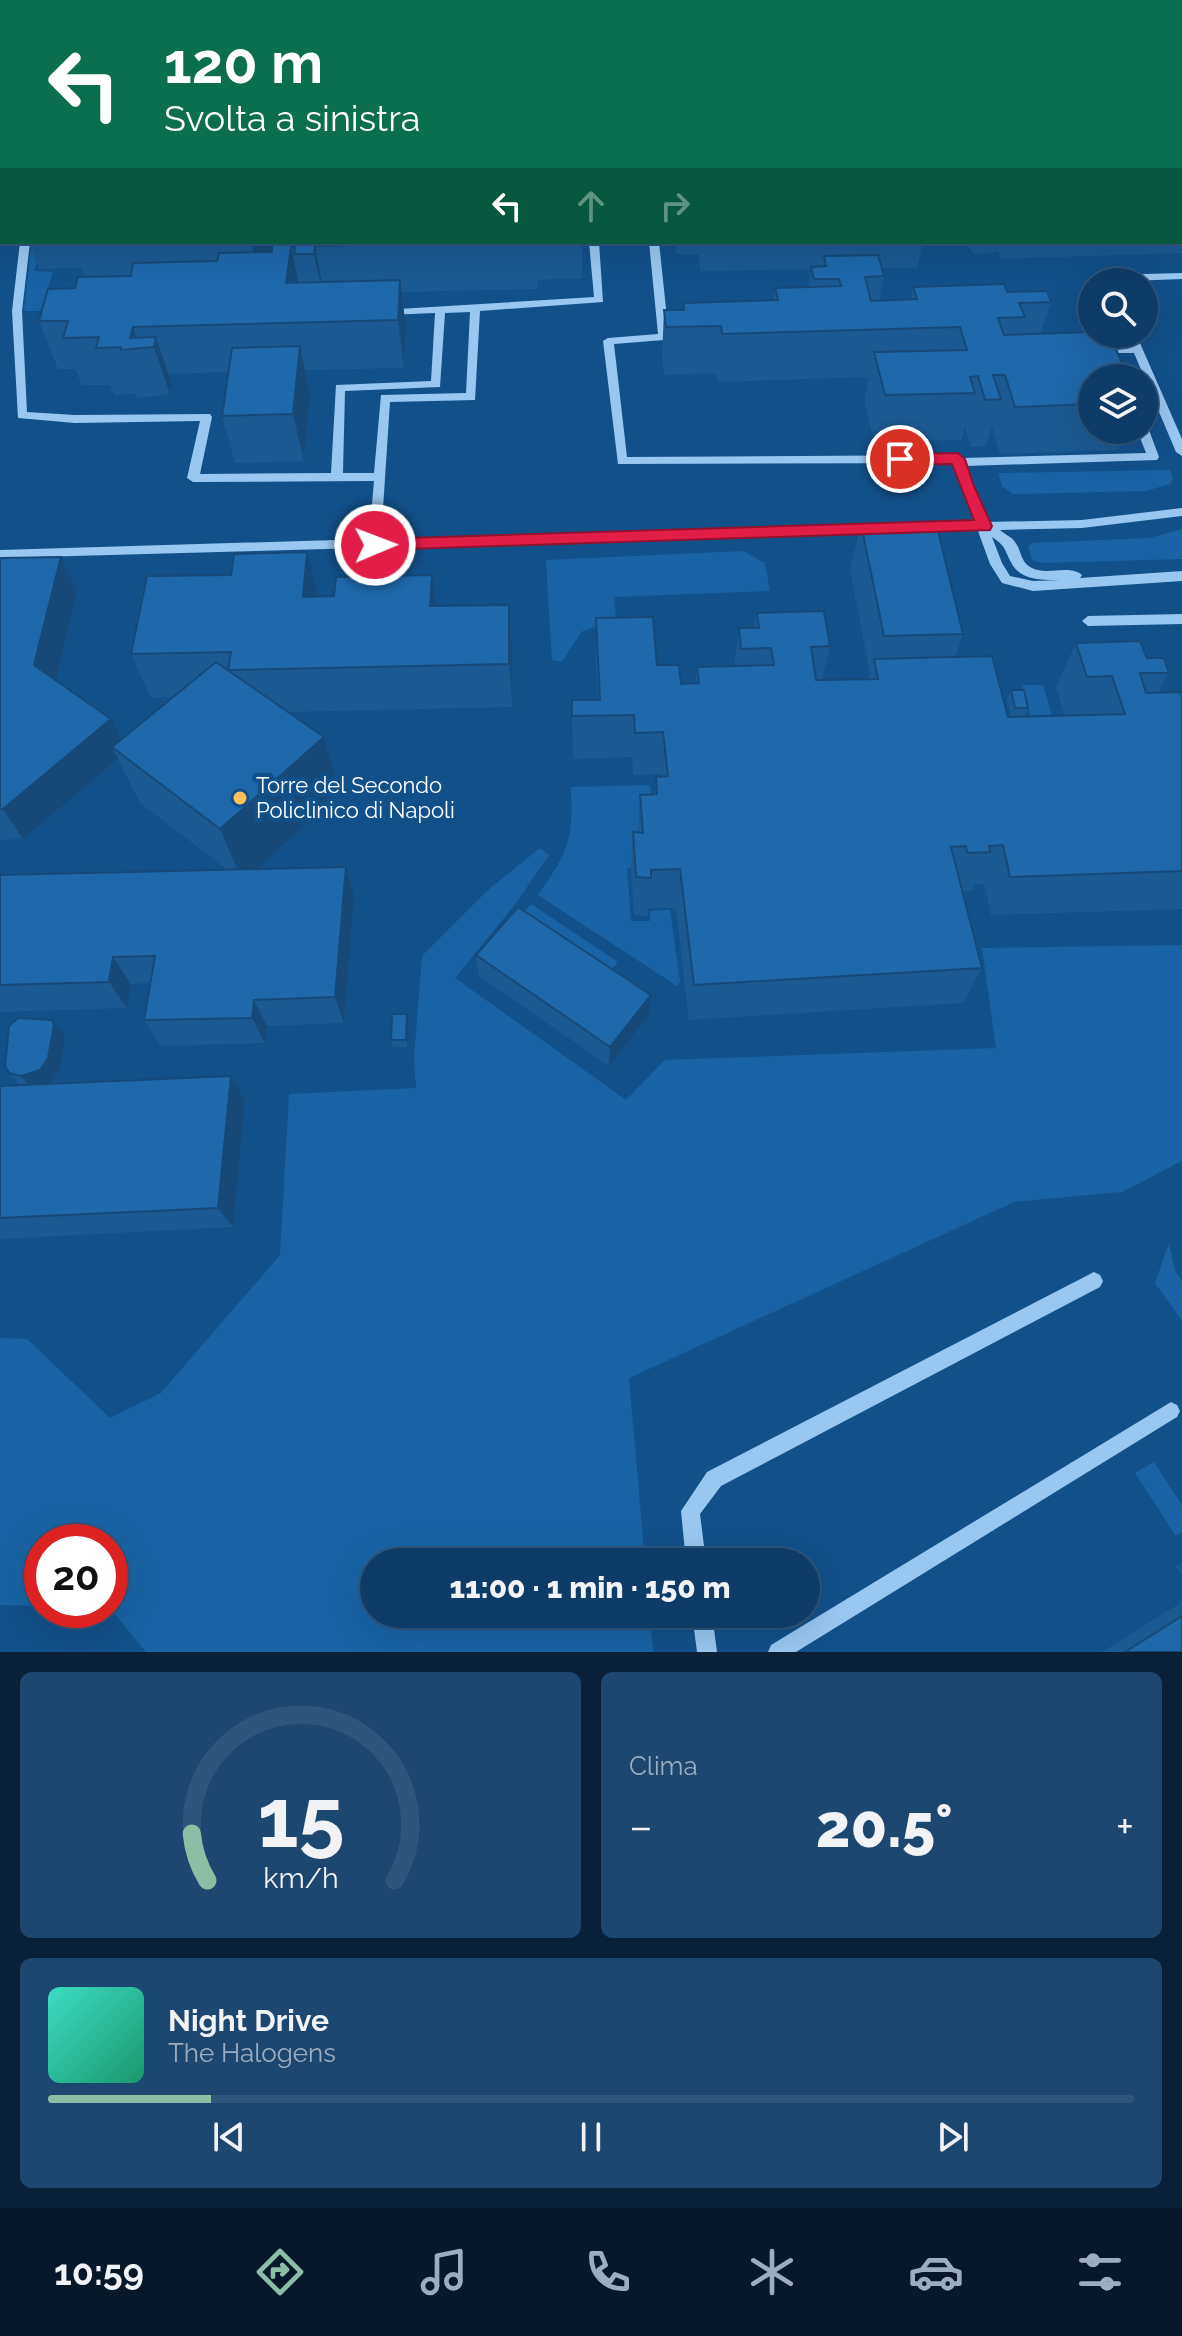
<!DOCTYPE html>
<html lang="it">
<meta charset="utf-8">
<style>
body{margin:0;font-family:Raleway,sans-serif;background:#1c4771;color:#f1f3f6;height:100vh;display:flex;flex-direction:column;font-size:30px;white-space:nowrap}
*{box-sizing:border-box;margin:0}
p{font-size:26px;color:#9badc0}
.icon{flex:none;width:44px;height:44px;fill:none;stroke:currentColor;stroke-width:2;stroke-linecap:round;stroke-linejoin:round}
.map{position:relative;height:1652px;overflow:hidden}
.sheet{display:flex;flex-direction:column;gap:20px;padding:20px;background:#082139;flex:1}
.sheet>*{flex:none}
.hud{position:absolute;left:0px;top:0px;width:1182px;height:244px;box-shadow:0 8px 32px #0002,0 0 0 2px #2e567c;background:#0b6e4f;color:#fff;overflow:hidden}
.controls{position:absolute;left:1078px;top:268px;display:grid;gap:16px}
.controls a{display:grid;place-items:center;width:80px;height:80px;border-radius:50%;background:#0e3c68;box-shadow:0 8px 32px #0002,0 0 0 2px #2e567c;font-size:40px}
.speed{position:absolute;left:24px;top:1524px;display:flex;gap:16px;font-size:40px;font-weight:700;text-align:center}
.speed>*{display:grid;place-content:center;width:104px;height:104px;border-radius:50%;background:#0e3c68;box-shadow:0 8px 32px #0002,0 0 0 2px #2e567c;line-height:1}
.speed .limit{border:12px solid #d22;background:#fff;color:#111}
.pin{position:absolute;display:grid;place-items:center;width:68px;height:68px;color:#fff;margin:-34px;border:4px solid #fff;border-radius:50%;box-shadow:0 2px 8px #0007}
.me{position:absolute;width:88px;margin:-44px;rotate:89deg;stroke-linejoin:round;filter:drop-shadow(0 0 6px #0008)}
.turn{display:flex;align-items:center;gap:28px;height:168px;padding:0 32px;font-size:36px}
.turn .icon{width:104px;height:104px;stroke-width:2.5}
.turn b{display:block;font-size:56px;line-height:68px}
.lanes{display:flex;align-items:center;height:76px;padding:0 32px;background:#0003;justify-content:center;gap:40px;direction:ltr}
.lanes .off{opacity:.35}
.big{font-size:60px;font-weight:800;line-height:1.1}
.sheet .widget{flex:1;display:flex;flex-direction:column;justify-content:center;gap:12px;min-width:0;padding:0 28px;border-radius:12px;background:#1c4771}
.sheet .dial{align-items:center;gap:0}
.dial svg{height:208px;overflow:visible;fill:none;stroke:#2e567c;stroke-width:7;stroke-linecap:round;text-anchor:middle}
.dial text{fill:#f1f3f6;stroke:none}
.song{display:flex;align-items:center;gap:24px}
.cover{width:96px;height:96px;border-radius:12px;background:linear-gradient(135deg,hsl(170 70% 55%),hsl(160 70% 35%))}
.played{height:8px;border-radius:4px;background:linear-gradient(90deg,#8abfa5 15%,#2e567c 15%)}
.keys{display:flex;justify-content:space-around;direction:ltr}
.heat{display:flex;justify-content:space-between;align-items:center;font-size:44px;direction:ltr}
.sheet .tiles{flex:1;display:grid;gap:20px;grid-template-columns:1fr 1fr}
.widget:last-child{grid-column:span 2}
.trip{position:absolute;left:360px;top:1548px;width:460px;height:80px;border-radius:40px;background:#0e3c68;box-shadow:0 8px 32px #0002,0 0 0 2px #2e567c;font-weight:800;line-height:80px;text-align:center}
.tab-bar{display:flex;height:128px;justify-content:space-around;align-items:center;background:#06182a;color:#9badc0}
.tab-bar .icon{width:56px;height:56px}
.tab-bar .selected{color:#8abfa5}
.tab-bar b{font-size:36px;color:#f1f3f6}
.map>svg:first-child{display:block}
</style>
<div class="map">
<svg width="1182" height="1652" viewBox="0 0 1182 1652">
<rect width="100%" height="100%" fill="#12508a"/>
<path fill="#1963a4" d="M32 242 42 245 34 271 53 272 40 311H24Z
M1170 470 1173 479 1170 484 1146 491 1013 494 1002 486 998 473Z
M1182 529V559L1041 563 1032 560 1028 547 1032 543 1149 538Z
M743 551 765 563 770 591 614 597 616 619 581 632 562 662 552 660 546 560Z
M1022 685H1043L1056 729 1033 725Z
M650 785 653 813 649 830 633 831 636 867 627 868 631 921H650V911L670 910 680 982 677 986 538 895C569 850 573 842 571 787Z
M540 848 549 855 516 903 455 978 626 1100 665 1060 996 1048 982 948 1182 945V1161L1122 1192 1014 1202 629 1378 645 1562H374V1614H650L653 1652H146L110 1608V1542H42V1606L0 1605V1338L27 1339 110 1418 161 1393 280 1255 289 1094 416 1088 414 1058 422 956 488 890Z
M531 904 618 962 603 979 498 941Z
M1169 1243 1175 1271 1182 1281V1321L1155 1283Z
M1154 1462 1182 1505V1532L1176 1536 1135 1473Z"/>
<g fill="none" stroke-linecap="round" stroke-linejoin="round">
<path fill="#98c7f1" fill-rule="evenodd" d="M794 0H805L807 2H796Z
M998 0H1006L1007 2H999Z
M1180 76 1182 77V83L1180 82Z
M1180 178H1182V184H1180Z
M2 191V199L0 200V192Z
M20 242H30L22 311 27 412 75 415 210 414 212 417 200 474 331 473 336 385 431 381 435 313 386 315 382 314V310L594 297 589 242H599L603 302 480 311 475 400 390 402 381 539 875 526 881 530 875 534 0 558V550L369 539 374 481 193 482 187 478 200 421 75 423 18 418 12 311ZM470 312 466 393 381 395 374 473H343L345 391 440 387 445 313Z
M649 242H659L669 337 664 340 614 344 627 457 958 455 963 458 1146 453 1137 430H1144V426L1149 430 1159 457 1157 460 966 466 987 522 1082 520 1182 508V516L1082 528 1000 530C1004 534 1012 537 1015 542 1022 551 1020 562 1032 568 1047 576 1069 564 1082 575L1080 578 1182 571V581L1033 591 1002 583 990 564 978 531 920 532 914 528 920 524 975 522 954 463 618 464 603 341 608 338 658 334ZM992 537C1007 547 1004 550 1012 564 1021 581 1044 580 1061 580L1033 581 1010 576 1002 563Z
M1182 273V279L1104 282 1102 278 1107 275Z
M1126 334H1136L1182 439V456L1176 452 1134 353H1118L1127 378H1117L1106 350 1111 347H1131Z
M1182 614V624L1088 626 1082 621 1088 616Z
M1094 1272 1100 1275 1103 1281 1100 1287 721 1486 700 1514 706 1562H686L681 1511 707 1472Z
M1171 1402 1177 1405 1180 1411 1177 1417 796 1652H768L771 1645Z
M692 1614H712L717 1652H697Z"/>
</g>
<path fill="#1b5992" d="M648 0H694V1L648 2Z
M859 0H991L990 2H860Z
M1042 0H1182V23H1180V2H1043Z
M1182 194V253L1001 259 998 252 974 254 965 244 937 246 936 242H1180V195Z
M29 242H582V278L537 280 538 289 401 292 406 328 404 368 305 370 310 394 304 461 235 463 222 416 229 372 168 374 172 385 170 394 137 398 136 394 114 395 110 385H82L75 369H58L39 321 75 288 131 275 86 277 82 268 39 269Z
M674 242H923L917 268H882L884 276 879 301 911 300 913 287 1007 292 1051 302 1040 334 1092 378V430H1126L1118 450 1000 454 992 427 986 446 971 447 965 427 961 440 874 442 864 400 869 377 718 382 716 373 664 375 662 358 664 310H683L684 303 774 300 775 288 808 287 811 269 700 271 699 254H676Z
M861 524 963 634 955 657 1008 717H1011L1007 699 1011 690 1028 708 1025 715 1029 716 1064 715 1056 687 1076 643 1147 658 1169 673 1158 692H1182V909L991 915 984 884 975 885 972 891H963L982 968 963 1003 689 1020 676 908H648V916L634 915 631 872 633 832 638 833 640 795 655 794 656 777 660 776V774L633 775 632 757 573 759 572 716 598 700 596 663V618L681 684 695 683 697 667 734 666 739 628H754L757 613 830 646 822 680 868 679 870 673 850 570Z
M307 552 318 597 436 606 509 605 512 649 513 707 288 712 339 793 257 869 346 867 354 896 344 1023 267 1026 265 1043 161 1046 144 1020 150 983 131 984 127 1008 0 1012V875L228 870 140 803 118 759 23 839 0 840V558L61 557 77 591 56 681 121 740 173 697 151 698 131 654 231 575Z
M476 955 649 1015 609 1066 479 976Z
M409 1021 408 1047H393L391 1040Z
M63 1033 65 1039 59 1071 51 1083 49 1084 231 1076 245 1100 233 1227 0 1239V1086L20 1085 9 1073Z
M1182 1563V1575L1176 1566Z
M1182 1602V1652H1102Z"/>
<path fill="#164977" d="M2 10V39L0 33V14Z
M0 51 2 56V174L0 176Z
M251 242H277L259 275Z
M315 246 324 294V302L314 254Z
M291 247 301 295 286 283Z
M400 280 406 328 404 368 398 320Z
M133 327 140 348 130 338Z
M156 337 172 385 170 394 154 347Z
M300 346 310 394 304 461 293 414Z
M307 552 319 597H303Z
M61 557 77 591 52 698 34 665Z
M432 575 438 620 430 606Z
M509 605 512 649 513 707 509 664Z
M111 719 127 751 112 747 118 759 23 839 3 809Z
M324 737 339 793 243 882 220 829Z
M346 867 354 896 344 1023 335 997Z
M113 957 131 984 127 1008 109 982Z
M651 995 649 1015 609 1066 610 1047Z
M254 1000 267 1026 265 1043 252 1018Z
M407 1014 409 1021 408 1047 406 1040Z
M52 1020 63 1033 65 1039 59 1071 51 1083 33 1089 21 1076Z
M231 1076 245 1100 233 1227 218 1208Z"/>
<path fill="#1f68aa" stroke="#164977" stroke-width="2" d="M305 0H364L366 2H298Z
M390 0H448V2H390Z
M868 0H948L868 1Z
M0 91H2V101L0 104Z
M1182 194V225H1180V195Z
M272 242H479L315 246 314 254H294L295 247H291L286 283 400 280 398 320 133 327 130 338 156 337 154 347 121 350V347L96 348 99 337 63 338 68 321H39L48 289 75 288 78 277 131 276 133 263 217 261 219 253 272 252Z
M878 255 884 276 865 277 871 301 917 299 913 287 1004 284 1007 292 1047 291 1051 302 1019 303 1025 317 998 318 1004 335 1092 332V334H1110L1128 378H1092V404L1015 407 1005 375H993L1001 399 985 400 978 376 970 377 975 393 885 395 874 352 967 350 960 327 722 334 721 326 666 327 664 310H684V303L778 300 775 288 841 286 839 279H814L811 267 826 266 824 256Z
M300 346 293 414 222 416 232 348Z
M936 523 963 634 884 636 861 524Z
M307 552 303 597 334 596 336 577 432 575 430 606 509 605V664L228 670 231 652 131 654 147 576 231 575 234 554Z
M61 557 34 665 111 719 3 809H0V558Z
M824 611 830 646 811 647 816 680 878 679 874 659 992 656 1008 717 1125 714 1112 676 1087 677 1076 643 1140 641 1147 658H1164L1169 673H1140L1146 693 1182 692V871L1010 877 1003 845 989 846 990 852 967 853 966 846 951 847 982 968 694 985 680 869 651 870V878L636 877 633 832 643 833 640 795 657 794 656 777 668 776 663 732 635 733 634 715 572 716V700H600L596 618 653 617 657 665H679L681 684 699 683 697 667 774 665 771 648 741 649 739 628H759L757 613Z
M216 662 324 737 220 829 112 747Z
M1011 690H1024L1028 708H1015Z
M346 867 335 997 254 1000 252 1018 144 1020 155 956 113 957 109 982 0 985V875Z
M518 907 651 995 610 1047 476 955Z
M392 1014H407L406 1040H391Z
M18 1018 52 1020 54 1025 48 1058 40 1070 21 1076 9 1073 5 1066 9 1026Z
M231 1076 218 1208 0 1218V1086Z
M1182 1616V1652H1125Z"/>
<path fill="#e11d48" stroke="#92132f" stroke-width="2" d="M958 453 965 459 973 484 992 526 990 530 375 550 367 545 375 539 974 520 952 464 900 465 893 459 900 454Z"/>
<circle fill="#ffc258" stroke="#12508a" stroke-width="3" cx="240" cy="798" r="8"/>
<g text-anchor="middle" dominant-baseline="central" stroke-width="8" stroke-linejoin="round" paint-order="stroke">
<g font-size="22" fill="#fff" stroke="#12508a" text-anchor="start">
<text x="256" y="785">Torre del Secondo<tspan x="256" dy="25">Policlinico di Napoli</tspan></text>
</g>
</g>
</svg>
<div class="controls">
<a><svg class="icon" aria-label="search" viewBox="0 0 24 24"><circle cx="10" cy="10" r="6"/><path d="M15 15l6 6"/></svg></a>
<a><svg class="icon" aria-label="layers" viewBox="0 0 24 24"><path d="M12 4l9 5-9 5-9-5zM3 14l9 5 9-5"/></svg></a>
</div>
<div class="speed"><div class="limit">20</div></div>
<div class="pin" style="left:900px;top:459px;background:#d93025"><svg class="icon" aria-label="arrive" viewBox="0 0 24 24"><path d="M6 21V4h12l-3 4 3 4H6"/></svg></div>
<svg class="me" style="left:375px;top:545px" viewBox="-20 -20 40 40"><circle r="17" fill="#e11d48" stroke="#fff" stroke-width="3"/><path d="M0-11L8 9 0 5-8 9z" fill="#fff"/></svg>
<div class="trip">11:00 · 1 min · 150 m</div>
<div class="hud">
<div class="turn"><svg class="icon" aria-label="left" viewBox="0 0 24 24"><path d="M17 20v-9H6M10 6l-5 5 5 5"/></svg><div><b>120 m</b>Svolta a sinistra</div></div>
<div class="lanes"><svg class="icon" aria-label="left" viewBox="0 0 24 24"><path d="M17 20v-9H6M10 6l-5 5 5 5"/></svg><svg class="icon off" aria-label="ahead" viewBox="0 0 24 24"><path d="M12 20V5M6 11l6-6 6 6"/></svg><svg class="icon off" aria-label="right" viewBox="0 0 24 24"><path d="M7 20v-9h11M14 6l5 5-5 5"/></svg></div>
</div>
</div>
<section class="sheet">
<div class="tiles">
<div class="widget dial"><svg viewBox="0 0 100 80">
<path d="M14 69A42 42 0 1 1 86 69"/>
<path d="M14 69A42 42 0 0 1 8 51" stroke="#8abfa5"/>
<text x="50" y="56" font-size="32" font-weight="700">15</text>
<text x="50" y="72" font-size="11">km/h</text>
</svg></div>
<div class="widget"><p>Clima</p>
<div class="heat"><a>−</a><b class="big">20.5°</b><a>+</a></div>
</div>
<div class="widget">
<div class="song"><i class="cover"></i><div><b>Night Drive</b><p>The Halogens</p></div></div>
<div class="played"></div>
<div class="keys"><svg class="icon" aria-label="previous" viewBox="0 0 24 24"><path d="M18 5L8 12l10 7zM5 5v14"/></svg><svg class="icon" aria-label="pause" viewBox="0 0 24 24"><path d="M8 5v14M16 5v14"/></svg><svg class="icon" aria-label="next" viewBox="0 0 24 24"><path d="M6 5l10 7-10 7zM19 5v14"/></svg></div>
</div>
</div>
</section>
<nav class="tab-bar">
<b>10:59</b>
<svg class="icon selected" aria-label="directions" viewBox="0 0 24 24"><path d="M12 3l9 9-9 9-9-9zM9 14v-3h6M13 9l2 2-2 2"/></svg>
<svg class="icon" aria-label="music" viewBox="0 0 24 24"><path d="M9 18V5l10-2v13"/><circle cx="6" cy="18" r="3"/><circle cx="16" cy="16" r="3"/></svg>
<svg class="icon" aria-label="phone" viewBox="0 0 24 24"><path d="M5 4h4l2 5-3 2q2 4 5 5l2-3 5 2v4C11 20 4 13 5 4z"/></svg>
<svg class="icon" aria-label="climate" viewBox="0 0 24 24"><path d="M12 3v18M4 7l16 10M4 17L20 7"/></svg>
<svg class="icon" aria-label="car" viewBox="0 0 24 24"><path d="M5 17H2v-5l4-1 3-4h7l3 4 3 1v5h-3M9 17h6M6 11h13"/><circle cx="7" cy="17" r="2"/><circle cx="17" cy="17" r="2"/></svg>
<svg class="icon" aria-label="filters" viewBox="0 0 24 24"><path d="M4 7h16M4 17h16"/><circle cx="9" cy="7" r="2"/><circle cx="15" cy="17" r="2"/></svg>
</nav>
